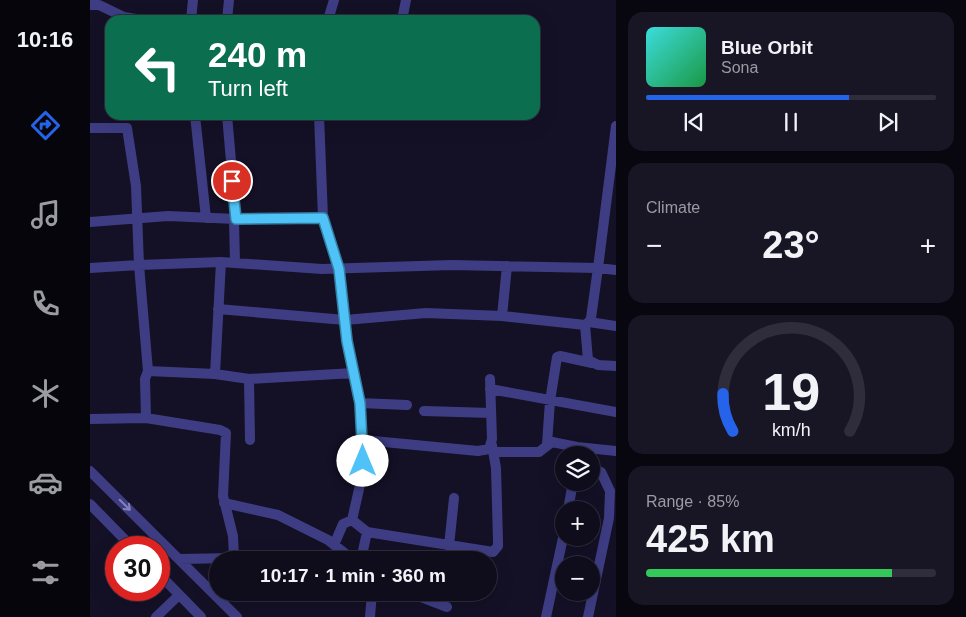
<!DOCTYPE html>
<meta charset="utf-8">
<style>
body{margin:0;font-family:Helvetica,sans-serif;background:#181525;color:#f1f3f6;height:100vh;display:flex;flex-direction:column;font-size:19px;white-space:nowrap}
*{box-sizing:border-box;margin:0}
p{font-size:16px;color:#9b9ba3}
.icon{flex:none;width:28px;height:28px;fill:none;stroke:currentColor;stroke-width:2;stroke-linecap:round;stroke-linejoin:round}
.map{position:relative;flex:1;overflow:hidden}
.sheet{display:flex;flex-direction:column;gap:12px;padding:12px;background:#08070f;width:350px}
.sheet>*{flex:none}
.hud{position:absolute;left:15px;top:15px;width:435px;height:105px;border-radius:15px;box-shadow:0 5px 20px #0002,0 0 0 1px #2f2c3b;background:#0b6e4f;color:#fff;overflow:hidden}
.fabs{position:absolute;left:465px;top:446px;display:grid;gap:10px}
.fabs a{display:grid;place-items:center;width:45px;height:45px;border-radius:50%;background:#0f0c1c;box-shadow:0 5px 20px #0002,0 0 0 1px #2f2c3b;font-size:25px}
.speed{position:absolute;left:15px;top:536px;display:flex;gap:10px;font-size:25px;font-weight:700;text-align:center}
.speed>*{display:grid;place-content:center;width:65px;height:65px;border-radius:50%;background:#0f0c1c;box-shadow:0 5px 20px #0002,0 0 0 1px #2f2c3b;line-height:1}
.speed .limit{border:8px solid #d22;background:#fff;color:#111}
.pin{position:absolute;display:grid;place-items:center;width:42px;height:42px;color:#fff;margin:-21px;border:2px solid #fff;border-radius:50%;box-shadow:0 1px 5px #0007}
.me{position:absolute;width:55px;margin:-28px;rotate:0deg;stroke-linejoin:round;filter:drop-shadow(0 0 4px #0008)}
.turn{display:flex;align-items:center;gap:18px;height:105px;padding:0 20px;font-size:22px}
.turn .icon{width:65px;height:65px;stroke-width:2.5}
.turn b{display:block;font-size:35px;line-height:42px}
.big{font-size:38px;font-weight:700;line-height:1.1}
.sheet .widget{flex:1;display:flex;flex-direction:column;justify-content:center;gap:8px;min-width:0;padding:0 18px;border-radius:15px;background:#181525}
.sheet .dial{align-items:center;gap:0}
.dial svg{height:130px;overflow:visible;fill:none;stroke:#2f2c3b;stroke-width:7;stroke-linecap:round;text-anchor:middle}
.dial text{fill:#f1f3f6;stroke:none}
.song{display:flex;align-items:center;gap:15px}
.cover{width:60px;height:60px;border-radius:8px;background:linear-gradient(135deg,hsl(180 70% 55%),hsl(140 70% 35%))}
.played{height:5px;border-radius:2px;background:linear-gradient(90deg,#2563eb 70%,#2f2c3b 70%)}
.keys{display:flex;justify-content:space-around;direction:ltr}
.heat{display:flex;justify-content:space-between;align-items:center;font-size:28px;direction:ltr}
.charge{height:8px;border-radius:4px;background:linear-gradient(90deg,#34c759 85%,#2f2c3b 0)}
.trip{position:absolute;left:119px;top:551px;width:288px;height:50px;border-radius:25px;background:#0f0c1c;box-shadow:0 5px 20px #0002,0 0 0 1px #2f2c3b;font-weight:700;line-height:50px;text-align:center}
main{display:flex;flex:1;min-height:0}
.tabs{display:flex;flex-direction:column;width:90px;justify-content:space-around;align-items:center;background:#06050b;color:#9b9ba3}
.tabs .icon{width:35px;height:35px}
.tabs .current{color:#2563eb}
.tabs b{font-size:22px;color:#f1f3f6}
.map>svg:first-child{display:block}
</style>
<main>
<nav class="tabs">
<b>10:16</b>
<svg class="icon current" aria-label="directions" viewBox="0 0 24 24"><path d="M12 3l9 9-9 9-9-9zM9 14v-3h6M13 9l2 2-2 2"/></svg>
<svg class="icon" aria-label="music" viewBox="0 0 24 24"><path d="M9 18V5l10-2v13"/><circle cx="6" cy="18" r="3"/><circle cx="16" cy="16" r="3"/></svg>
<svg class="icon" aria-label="phone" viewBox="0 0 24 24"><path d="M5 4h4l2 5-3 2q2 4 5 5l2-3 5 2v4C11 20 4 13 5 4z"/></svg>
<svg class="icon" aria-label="climate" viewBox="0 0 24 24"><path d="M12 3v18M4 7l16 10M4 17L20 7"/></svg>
<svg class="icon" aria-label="car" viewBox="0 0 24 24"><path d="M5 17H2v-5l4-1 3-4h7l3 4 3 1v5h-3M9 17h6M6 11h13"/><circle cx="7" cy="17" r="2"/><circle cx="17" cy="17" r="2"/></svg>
<svg class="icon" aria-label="filters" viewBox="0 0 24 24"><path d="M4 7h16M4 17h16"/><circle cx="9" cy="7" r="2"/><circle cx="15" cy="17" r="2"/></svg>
</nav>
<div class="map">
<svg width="526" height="617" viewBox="0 0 526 617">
<rect width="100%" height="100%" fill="#141026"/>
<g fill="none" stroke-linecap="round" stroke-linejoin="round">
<path stroke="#3e3d84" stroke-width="10" d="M0 5H9L34 17 52 20
M101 20 103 0
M137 20 139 0
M238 20 244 0
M312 20 316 0
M105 115 116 218
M137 115 146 219
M0 128H37L46 186 49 265 0 268
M233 218 249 269 257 341 270 403 273 446 272 476 262 520 277 532 271 560
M144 219 145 263
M0 222 78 216 146 219 233 218 229 115
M128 309 255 320 336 313 412 316 417 266
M412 316 495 325 499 322 501 318 508 268 526 270
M499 322 526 326
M495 325 498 360 508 365 526 366
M125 374 131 262
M159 379 264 373
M400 389 526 412
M270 403 317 405
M334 411 401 413
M56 418 130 430 136 433 133 496 143 536 144 558 89 559
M0 419 56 418 55 379 58 371
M160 440 159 379 125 374 58 371 49 265 131 262 232 269 362 265 508 268 526 126
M273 440 388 451 399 449 402 439 400 379
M457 444 460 401 467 357 470 356 502 363
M403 452H449L462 442 487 447 526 451
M0 471 147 617
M134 503 188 515 238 540 257 555 270 557
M0 504 43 548
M478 510 483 482
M277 532 403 552 408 546V541L406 468 402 445
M244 545 253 524 262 520
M359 546 364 498
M69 574 111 617
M318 592 357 607
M66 617 89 595
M280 617 282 592
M456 617 474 533
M498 617 519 518 520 491 511 472 501 469"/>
</g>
<defs><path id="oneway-shaft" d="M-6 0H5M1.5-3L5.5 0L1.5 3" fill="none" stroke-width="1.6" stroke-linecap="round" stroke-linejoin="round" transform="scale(1.25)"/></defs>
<use stroke="#8582bb" href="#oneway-shaft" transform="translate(35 505) rotate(45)"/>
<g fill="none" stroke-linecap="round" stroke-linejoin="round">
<defs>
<path id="route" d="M142 181 146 219 233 218 249 269 257 341 270 403 273 461"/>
</defs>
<use href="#route" stroke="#337fa1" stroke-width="12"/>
<use href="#route" stroke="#4fc3f7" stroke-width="9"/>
</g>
</svg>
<div class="fabs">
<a><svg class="icon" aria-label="layers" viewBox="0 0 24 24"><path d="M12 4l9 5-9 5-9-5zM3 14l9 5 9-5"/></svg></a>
<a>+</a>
<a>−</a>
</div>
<div class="speed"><div class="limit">30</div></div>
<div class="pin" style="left:142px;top:181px;background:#d93025"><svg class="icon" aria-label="arrive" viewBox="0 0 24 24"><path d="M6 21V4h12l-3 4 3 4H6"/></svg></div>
<svg class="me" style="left:273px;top:461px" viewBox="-20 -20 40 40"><circle r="19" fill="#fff"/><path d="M0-13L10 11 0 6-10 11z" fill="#4fc3f7"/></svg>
<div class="trip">10:17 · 1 min · 360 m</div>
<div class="hud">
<div class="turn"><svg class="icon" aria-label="left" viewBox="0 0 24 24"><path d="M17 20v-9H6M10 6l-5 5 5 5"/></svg><div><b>240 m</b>Turn left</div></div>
</div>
</div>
<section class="sheet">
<div class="widget">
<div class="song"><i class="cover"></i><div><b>Blue Orbit</b><p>Sona</p></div></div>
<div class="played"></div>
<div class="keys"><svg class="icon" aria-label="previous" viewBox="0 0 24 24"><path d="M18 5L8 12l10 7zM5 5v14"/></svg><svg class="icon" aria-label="pause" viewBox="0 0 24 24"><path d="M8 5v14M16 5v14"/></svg><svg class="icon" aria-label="next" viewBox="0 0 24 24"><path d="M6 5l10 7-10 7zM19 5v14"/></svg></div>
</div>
<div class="widget"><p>Climate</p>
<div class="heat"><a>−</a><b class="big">23°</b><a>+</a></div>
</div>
<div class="widget dial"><svg viewBox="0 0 100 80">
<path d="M14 69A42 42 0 1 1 86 69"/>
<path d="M14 69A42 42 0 0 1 8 46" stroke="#2563eb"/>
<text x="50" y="56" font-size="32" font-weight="700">19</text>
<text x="50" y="72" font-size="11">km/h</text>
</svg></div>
<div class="widget"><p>Range · 85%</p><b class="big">425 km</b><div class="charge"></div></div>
</section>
</main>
